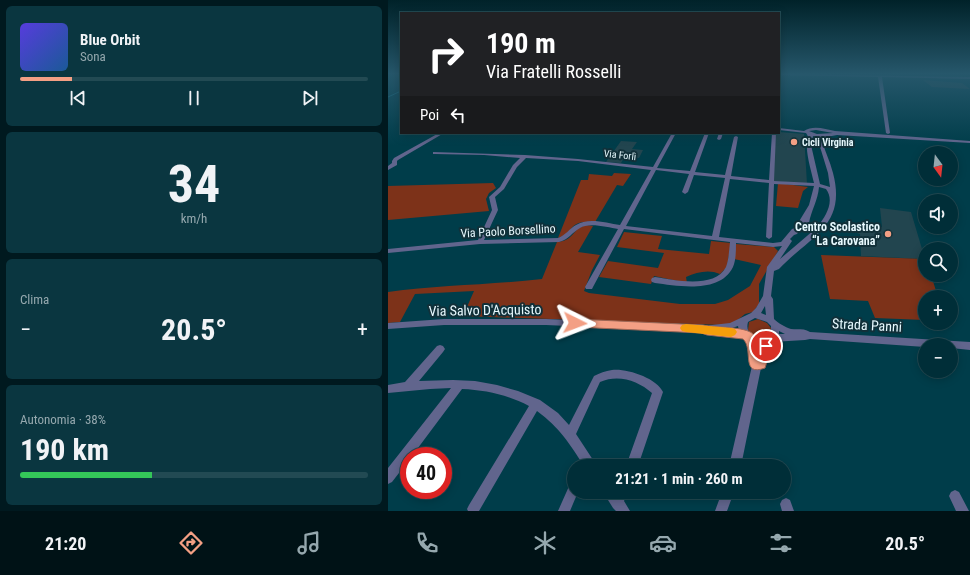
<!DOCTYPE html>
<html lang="it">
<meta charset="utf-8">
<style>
body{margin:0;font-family:"Roboto Condensed",sans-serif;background:#0a3640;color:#f1f3f6;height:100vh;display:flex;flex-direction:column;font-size:15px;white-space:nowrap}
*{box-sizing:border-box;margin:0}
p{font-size:13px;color:#95a8ae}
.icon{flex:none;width:22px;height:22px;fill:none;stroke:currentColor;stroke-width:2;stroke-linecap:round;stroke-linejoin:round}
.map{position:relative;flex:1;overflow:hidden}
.drawer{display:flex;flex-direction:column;gap:6px;padding:6px;background:#00191f;width:388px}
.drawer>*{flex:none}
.banner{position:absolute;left:12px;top:12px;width:380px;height:122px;border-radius:0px;box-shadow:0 2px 10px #0003,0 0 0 1px #224a53;background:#202124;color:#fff;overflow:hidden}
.needle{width:26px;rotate:165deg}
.controls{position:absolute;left:530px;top:146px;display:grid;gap:8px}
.controls a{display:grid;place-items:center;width:40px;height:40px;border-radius:50%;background:#002e38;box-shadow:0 2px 10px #0003,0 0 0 1px #224a53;font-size:20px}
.speed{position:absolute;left:12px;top:447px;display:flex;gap:8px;font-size:20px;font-weight:700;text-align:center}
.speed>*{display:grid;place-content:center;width:52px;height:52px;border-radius:50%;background:#002e38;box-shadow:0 2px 10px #0003,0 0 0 1px #224a53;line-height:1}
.speed .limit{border:6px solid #d22;background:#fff;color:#111}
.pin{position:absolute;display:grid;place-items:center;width:34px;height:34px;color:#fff;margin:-17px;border:2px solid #fff;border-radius:50%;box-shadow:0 1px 4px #0007}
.me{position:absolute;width:44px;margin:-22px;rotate:93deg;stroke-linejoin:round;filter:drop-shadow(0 0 3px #0008)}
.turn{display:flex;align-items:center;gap:14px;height:84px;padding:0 20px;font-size:18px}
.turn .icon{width:52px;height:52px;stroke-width:2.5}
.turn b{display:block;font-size:28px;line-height:34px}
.then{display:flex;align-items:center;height:38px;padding:0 20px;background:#0003;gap:8px;font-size:15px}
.big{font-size:30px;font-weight:700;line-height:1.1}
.drawer .card{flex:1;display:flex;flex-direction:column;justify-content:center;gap:6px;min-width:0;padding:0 14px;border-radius:6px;background:#0a3640}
.drawer .dial{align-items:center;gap:0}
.dial b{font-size:52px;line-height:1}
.song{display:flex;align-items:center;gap:12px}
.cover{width:48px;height:48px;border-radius:6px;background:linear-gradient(135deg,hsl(250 70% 55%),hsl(210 70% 35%))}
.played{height:4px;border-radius:2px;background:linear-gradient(90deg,#f39f84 15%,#224a53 15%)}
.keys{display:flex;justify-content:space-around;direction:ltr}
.heat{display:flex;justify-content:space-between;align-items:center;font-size:22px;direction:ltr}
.charge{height:6px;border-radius:3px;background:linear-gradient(90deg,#34c759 38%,#224a53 0)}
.trip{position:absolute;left:179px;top:459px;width:224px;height:40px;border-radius:20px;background:#002e38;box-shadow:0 2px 10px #0003,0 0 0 1px #224a53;font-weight:700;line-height:40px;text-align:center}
.tab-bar{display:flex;height:64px;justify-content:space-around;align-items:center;background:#001216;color:#95a8ae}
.tab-bar .icon{width:28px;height:28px}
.tab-bar .selected{color:#f39f84}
.tab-bar b{font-size:18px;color:#f1f3f6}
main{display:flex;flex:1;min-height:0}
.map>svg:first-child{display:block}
</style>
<main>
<section class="drawer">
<div class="card">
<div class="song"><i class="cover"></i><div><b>Blue Orbit</b><p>Sona</p></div></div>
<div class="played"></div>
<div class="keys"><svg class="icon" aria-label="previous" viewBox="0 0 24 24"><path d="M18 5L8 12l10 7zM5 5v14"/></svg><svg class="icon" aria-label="pause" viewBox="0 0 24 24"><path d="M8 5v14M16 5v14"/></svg><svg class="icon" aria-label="next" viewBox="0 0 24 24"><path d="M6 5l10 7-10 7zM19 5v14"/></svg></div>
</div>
<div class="card dial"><b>34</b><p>km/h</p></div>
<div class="card"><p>Clima</p>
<div class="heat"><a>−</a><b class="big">20.5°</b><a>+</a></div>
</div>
<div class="card"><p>Autonomia · 38%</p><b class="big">190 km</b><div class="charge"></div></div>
</section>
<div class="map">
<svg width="582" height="511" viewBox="0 0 582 511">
<rect width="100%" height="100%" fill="#003d4a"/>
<path fill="#22454f" d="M535 80 574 83 582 89 544 87Z
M391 132 416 134 419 184 385 181 386 133H391Z
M233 141 249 142 244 149 255 150 251 158 237 156 233 163 218 162Z
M492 208 523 212 537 259 473 256 472 234 469 233V226L457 224V221L494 227Z"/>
<path fill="#7d3219" d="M226 173 243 174 235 186 229 185 207 222C194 221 185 222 179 235L170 238 193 180H200L201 174 224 176Z
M105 183 108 188 101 193 98 199 101 211 0 220V186Z
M390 183 420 187 415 191 410 208 388 206Z
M198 225 205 226 190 252 212 255 204 270 196 291 201 293 292 304H327L340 300 362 286 373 265 346 259 348 244 386 247 390 251 371 284V304L365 312 357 314 346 323 335 325 75 316 86 291 27 294 12 322 0 323V292C51 285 103 285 154 279L169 242C180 241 183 237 190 228Z
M236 232 274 236 270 249 321 254 323 241 343 243 339 267 332 274C321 269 309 272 298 277L299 283 266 276 263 284 211 277 220 261 270 268 276 253 229 247Z
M433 255 537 259V275H543L550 297H537V320L487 318 480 301 442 299Z
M370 319 379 323 383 328 382 333 378 336H367L360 330 361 322Z"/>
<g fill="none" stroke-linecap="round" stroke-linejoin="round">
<path stroke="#136b80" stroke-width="1" d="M0 97 13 91"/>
<path fill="#61658d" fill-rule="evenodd" d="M391 74 582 77V79L494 77 502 133 500 134 498 133 490 77 391 75Z
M391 128 416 131C425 125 437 129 447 131L582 141V143L449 135 433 138C436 149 442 161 445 173 459 226 422 236 391 269L386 271 383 296 385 299 386 319C390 323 397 327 403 329 409 330 416 328 422 332L582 342V350L563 348V345H537V347L422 339 417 340 384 342 378 364 376 367 373 368 353 466H341L364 366C359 358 364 345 355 338L327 334 324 333 323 331 315 332 158 325H56L0 329V323L56 319H158L315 326 342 323 363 313 368 308 375 296 379 267 394 246 385 247 348 243C348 251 348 260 345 267 332 294 290 286 267 283L264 282 263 280 264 278 267 277C286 280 327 289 338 267 341 259 341 250 342 242L236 229 205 287 204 289H198L197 287 230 229C220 227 200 222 192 228 183 233 182 239 171 242L92 244 0 253V249L90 240 104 210 101 197 112 187 125 165 132 158 96 155 47 154H45V152L137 155 190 159 265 167 284 133H288L269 168 302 171 317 133H321L307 172 337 175 346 137 348 136 350 137 343 176 381 180 384 133H388L386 181 426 183C424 174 418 154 419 145 419 140 422 138 418 133L391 130ZM428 130 445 133 429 134 421 131ZM425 136 429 137 440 173 442 187 432 184 423 145ZM138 158 190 161 263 170 232 225C219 223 200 217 188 225 181 229 178 235 170 238L96 240 110 210 107 197 116 189 129 167ZM268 170 301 174 294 192 297 194 300 192 306 175 337 178 324 236 238 226ZM342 179 381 183 378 237 381 239 384 237 386 184 426 186 421 205 407 228 404 229 393 242 385 243 331 237ZM431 187 438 189C447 201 438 216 430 226L424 225 421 223C423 211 430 200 431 187ZM416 224 420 228 426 230 392 259 404 241 402 239 406 235 409 234ZM377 306 378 315 373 313ZM367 318 379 322 383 326V334C372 342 356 336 360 322ZM350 326 351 331 341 329ZM391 331 397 334H391ZM369 344 374 345 371 355Z
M51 133H56L10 160 9 161V165L0 170V166L4 163V161L6 158Z
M331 133H335L333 139 331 140 329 139Z
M52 345 55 346 57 349 55 352 31 381 65 380 87 381 109 385 130 391 152 400 170 413 181 425 206 376C212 373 217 371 224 370 238 368 269 378 275 392L250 466H238L264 393C250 381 231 374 212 382L188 434 209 466H196C181 443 172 428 149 411L91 511H80L79 509 81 505 141 406C120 395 98 390 74 389L24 456H21V460L4 482 0 484V468L63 388 42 389 0 393V385L17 382 49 346Z
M186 482V492H190L182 511H170L182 484Z
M567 490 571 492 581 511H568L561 496 563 492Z
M215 492H240L236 501 242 511H228L225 508Z
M334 492H346L339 511H327Z
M398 498 402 500 406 511H394L392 504 394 500Z"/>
</g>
<linearGradient id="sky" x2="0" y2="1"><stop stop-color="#002229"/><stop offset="0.51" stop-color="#26576b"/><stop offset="1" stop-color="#26576b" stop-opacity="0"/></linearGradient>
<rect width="582" height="145" fill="url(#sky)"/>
<path fill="#f39f84" stroke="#9e6756" d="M187 319 315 325C327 328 357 326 365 334 368 338 370 344 372 348L374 342 378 341 382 342 384 346 377 368C352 377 366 349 355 339L319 335 313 333 187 327 183 326 181 323 183 320Z"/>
<path fill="#f59e0b" d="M298 324 343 328 347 329 349 332 347 335 343 337 298 332 294 331 292 328 294 325Z"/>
<g fill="#f39f84" stroke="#113039" stroke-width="1.5">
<circle cx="406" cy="142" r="4"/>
<circle cx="500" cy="234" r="4"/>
</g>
<g text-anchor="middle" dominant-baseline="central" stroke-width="4" stroke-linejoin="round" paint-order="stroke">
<g font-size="10" font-weight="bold" fill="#e7f9fe" stroke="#113039" text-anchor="start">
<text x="414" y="142">Cicli Virginia</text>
</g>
<g font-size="10" fill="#e7f9fe" stroke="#113039">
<text transform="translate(232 155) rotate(6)">Via Forlì</text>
</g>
<g font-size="12" font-weight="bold" fill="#e7f9fe" stroke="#113039" text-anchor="end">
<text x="492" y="227">Centro Scolastico<tspan x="492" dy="14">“La Carovana”</tspan></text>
</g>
<g font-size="12" fill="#e7f9fe" stroke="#113039">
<text transform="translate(120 231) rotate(-3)">Via Paolo Borsellino</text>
</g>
<g font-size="14" fill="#e7f9fe" stroke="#113039">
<text transform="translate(97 310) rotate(-1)">Via Salvo D'Acquisto</text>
<text transform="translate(479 325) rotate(3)">Strada Panni</text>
</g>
</g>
</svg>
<div class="controls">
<a><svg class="needle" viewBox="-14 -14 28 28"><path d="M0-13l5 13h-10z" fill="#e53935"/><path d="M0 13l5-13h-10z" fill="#95a8ae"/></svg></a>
<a><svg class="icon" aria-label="sound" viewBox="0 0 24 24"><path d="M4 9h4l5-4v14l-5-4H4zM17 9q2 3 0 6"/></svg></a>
<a><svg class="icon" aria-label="search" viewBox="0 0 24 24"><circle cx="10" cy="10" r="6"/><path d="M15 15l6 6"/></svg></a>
<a>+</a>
<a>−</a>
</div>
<div class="speed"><div class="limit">40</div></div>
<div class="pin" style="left:378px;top:346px;background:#d93025"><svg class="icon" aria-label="arrive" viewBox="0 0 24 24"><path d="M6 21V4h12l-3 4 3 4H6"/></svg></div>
<svg class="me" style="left:187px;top:323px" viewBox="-20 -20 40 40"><path d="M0-17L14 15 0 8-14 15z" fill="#f39f84" stroke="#fff" stroke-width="4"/></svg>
<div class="trip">21:21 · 1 min · 260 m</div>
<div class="banner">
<div class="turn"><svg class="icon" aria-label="right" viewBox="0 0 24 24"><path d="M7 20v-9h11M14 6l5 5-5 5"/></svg><div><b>190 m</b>Via Fratelli Rosselli</div></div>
<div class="then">Poi<svg class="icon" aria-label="left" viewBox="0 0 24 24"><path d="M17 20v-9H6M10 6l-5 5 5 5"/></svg></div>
</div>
</div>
</main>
<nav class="tab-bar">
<b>21:20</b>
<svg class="icon selected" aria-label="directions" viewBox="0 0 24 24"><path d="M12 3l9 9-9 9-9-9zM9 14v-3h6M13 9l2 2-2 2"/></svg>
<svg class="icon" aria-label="music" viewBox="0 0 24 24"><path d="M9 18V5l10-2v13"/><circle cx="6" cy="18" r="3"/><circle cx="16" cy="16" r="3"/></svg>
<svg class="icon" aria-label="phone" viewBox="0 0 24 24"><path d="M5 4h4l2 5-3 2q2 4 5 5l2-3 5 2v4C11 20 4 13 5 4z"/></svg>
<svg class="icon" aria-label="climate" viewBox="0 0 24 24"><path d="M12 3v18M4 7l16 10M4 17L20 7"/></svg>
<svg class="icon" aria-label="car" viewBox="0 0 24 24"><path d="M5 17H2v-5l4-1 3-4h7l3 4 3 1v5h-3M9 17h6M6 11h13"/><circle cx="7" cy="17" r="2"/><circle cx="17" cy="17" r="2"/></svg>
<svg class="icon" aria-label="filters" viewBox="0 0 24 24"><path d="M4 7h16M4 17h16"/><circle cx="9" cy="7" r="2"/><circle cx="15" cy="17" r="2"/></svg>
<b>20.5°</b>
</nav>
